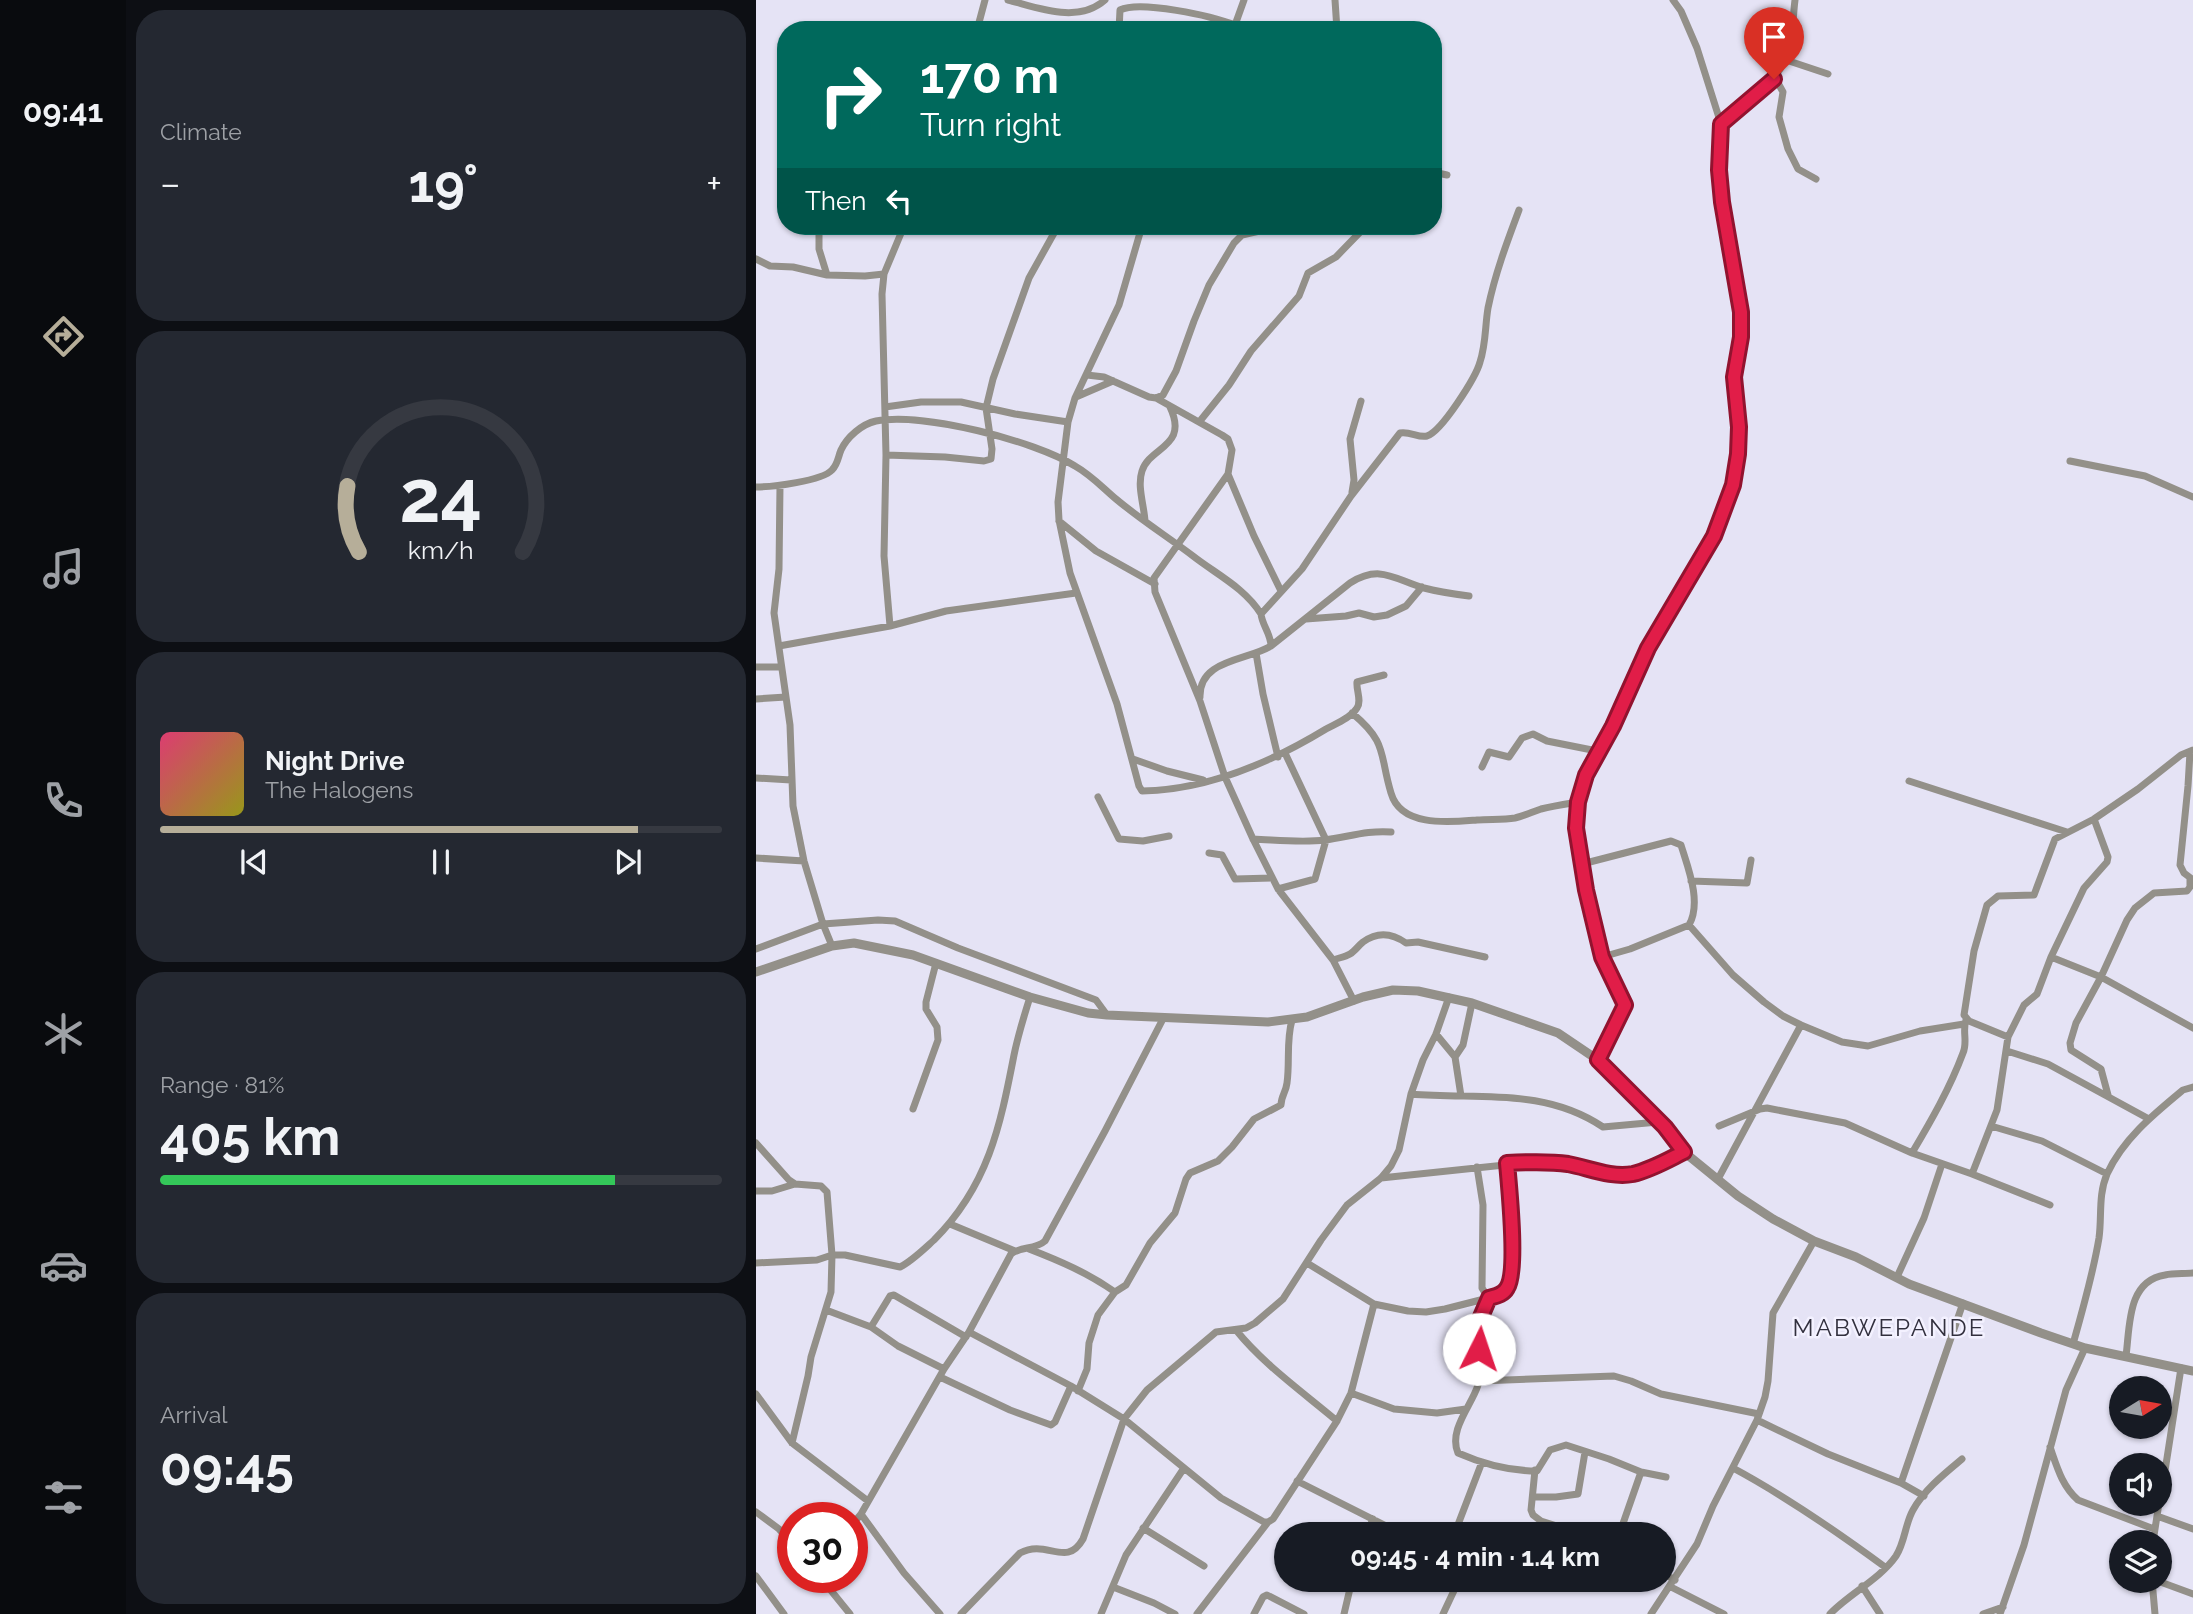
<!DOCTYPE html>
<meta charset="utf-8">
<style>
body{margin:0;font-family:Raleway,sans-serif;background:#242831;color:#f1f3f6;height:100vh;display:flex;flex-direction:column;font-size:26px;white-space:nowrap}
*{box-sizing:border-box;margin:0}
p{font-size:23px;color:#9ea1a6}
.icon{flex:none;width:38px;height:38px;fill:none;stroke:currentColor;stroke-width:2;stroke-linecap:round;stroke-linejoin:round}
.map{position:relative;flex:1;overflow:hidden}
.sheet{display:flex;flex-direction:column;gap:10px;padding:10px;background:#0d0f14;width:630px}
.sheet>*{flex:none}
.banner{position:absolute;left:21px;top:21px;width:665px;height:214px;border-radius:28px;box-shadow:0 2px 5px #0004;background:#00695c;color:#fff;overflow:hidden}
.needle{width:46px;rotate:79deg}
.buttons{position:absolute;left:1353px;top:1376px;display:grid;gap:14px}
.buttons a{display:grid;place-items:center;width:63px;height:63px;border-radius:50%;background:#171b24;box-shadow:0 2px 5px #0004;font-size:35px}
.speed{position:absolute;left:21px;top:1502px;display:flex;gap:14px;font-size:35px;font-weight:700;text-align:center}
.speed>*{display:grid;place-content:center;width:91px;height:91px;border-radius:50%;background:#171b24;box-shadow:0 2px 5px #0004;line-height:1}
.speed .limit{border:10px solid #d22;background:#fff;color:#111}
.pin{position:absolute;display:grid;place-items:center;width:60px;height:60px;color:#fff;margin:-72px -30px;border-radius:50% 50% 50% 0;rotate:-45deg;box-shadow:0 0 7px #0007}
.pin .icon{rotate:45deg}
.me{position:absolute;width:77px;margin:-38px;rotate:4deg;stroke-linejoin:round;filter:drop-shadow(0 0 5px #0008)}
.turn{display:flex;align-items:center;gap:24px;height:147px;padding:0 28px;font-size:32px}
.turn .icon{width:91px;height:91px;stroke-width:2.5}
.turn b{display:block;font-size:49px;line-height:60px}
.then{display:flex;align-items:center;height:66px;padding:0 28px;background:#0003;gap:14px;font-size:26px}
.big{font-size:52px;font-weight:700;line-height:1.1}
.sheet .tile{flex:1;display:flex;flex-direction:column;justify-content:center;gap:10px;min-width:0;padding:0 24px;border-radius:28px;background:#242831}
.sheet .dial{align-items:center;gap:0}
.dial svg{height:182px;overflow:visible;fill:none;stroke:#363941;stroke-width:7;stroke-linecap:round;text-anchor:middle}
.dial text{fill:#f1f3f6;stroke:none}
.song{display:flex;align-items:center;gap:21px}
.cover{width:84px;height:84px;border-radius:10px;background:linear-gradient(135deg,hsl(340 70% 55%),hsl(60 70% 35%))}
.played{height:7px;border-radius:4px;background:linear-gradient(90deg,#b6ae99 85%,#363941 85%)}
.keys{display:flex;justify-content:space-around;direction:ltr}
.heat{display:flex;justify-content:space-between;align-items:center;font-size:38px;direction:ltr}
.charge{height:10px;border-radius:5px;background:linear-gradient(90deg,#34c759 81%,#363941 0)}
.trip{position:absolute;left:518px;top:1522px;width:402px;height:70px;border-radius:35px;background:#171b24;box-shadow:0 2px 5px #0004;font-weight:700;line-height:70px;text-align:center}
main{display:flex;flex:1;min-height:0}
.dock{display:flex;flex-direction:column;width:126px;justify-content:space-around;align-items:center;background:#090b0e;color:#9ea1a6}
.dock .icon{width:49px;height:49px}
.dock .on{color:#b6ae99}
.dock b{font-size:32px;color:#f1f3f6}
.map>svg:first-child{display:block}
</style>
<main>
<nav class="dock">
<b>09:41</b>
<svg class="icon on" aria-label="directions" viewBox="0 0 24 24"><path d="M12 3l9 9-9 9-9-9zM9 14v-3h6M13 9l2 2-2 2"/></svg>
<svg class="icon" aria-label="music" viewBox="0 0 24 24"><path d="M9 18V5l10-2v13"/><circle cx="6" cy="18" r="3"/><circle cx="16" cy="16" r="3"/></svg>
<svg class="icon" aria-label="phone" viewBox="0 0 24 24"><path d="M5 4h4l2 5-3 2q2 4 5 5l2-3 5 2v4C11 20 4 13 5 4z"/></svg>
<svg class="icon" aria-label="climate" viewBox="0 0 24 24"><path d="M12 3v18M4 7l16 10M4 17L20 7"/></svg>
<svg class="icon" aria-label="car" viewBox="0 0 24 24"><path d="M5 17H2v-5l4-1 3-4h7l3 4 3 1v5h-3M9 17h6M6 11h13"/><circle cx="7" cy="17" r="2"/><circle cx="17" cy="17" r="2"/></svg>
<svg class="icon" aria-label="filters" viewBox="0 0 24 24"><path d="M4 7h16M4 17h16"/><circle cx="9" cy="7" r="2"/><circle cx="15" cy="17" r="2"/></svg>
</nav>
<section class="sheet">
<div class="tile"><p>Climate</p>
<div class="heat"><a>−</a><b class="big">19°</b><a>+</a></div>
</div>
<div class="tile dial"><svg viewBox="0 0 100 80">
<path d="M14 69A42 42 0 1 1 86 69"/>
<path d="M14 69A42 42 0 0 1 9 40" stroke="#b6ae99"/>
<text x="50" y="56" font-size="32" font-weight="700">24</text>
<text x="50" y="72" font-size="11">km/h</text>
</svg></div>
<div class="tile">
<div class="song"><i class="cover"></i><div><b>Night Drive</b><p>The Halogens</p></div></div>
<div class="played"></div>
<div class="keys"><svg class="icon" aria-label="previous" viewBox="0 0 24 24"><path d="M18 5L8 12l10 7zM5 5v14"/></svg><svg class="icon" aria-label="pause" viewBox="0 0 24 24"><path d="M8 5v14M16 5v14"/></svg><svg class="icon" aria-label="next" viewBox="0 0 24 24"><path d="M6 5l10 7-10 7zM19 5v14"/></svg></div>
</div>
<div class="tile"><p>Range · 81%</p><b class="big">405 km</b><div class="charge"></div></div>
<div class="tile"><p>Arrival</p><b class="big">09:45</b></div>
</section>
<div class="map">
<svg width="1437" height="1614" viewBox="0 0 1437 1614">
<rect width="100%" height="100%" fill="#e5e3f5"/>
<g fill="none" stroke-linecap="round" stroke-linejoin="round">
<path stroke="#939089" stroke-width="7" d="M252 0C283 8 322 24 349 0
M579 0 581 30
M221 30 229 0
M363 30 364 10C384 0 456 16 479 25
M475 30 479 25 488 0
M1030 60 1072 74
M1022 75V83L1027 92 1023 117 1032 149 1042 169 1060 179
M965 124C990 101 1024 84 1033 49 1037 33 1037 16 1039 0
M677 172 691 175
M63 226V249L71 275
M386 226 363 305 319 398 312 422 302 502 303 520 314 573 361 704 383 786 386 791C452 790 514 763 570 729 579 724 595 718 601 708 606 701 600 690 601 682L628 675
M0 259 14 266 37 267 71 275 109 276 128 274
M331 375 348 377 393 397 400 398 407 395 420 371 438 321 453 285 478 243 486 235 508 230 514 226
M320 397 357 381
M400 398 466 435 472 439 476 450 472 474 398 578 399 592 444 701 469 777 497 839 522 889 577 960 598 1001
M129 407 165 402H205L259 414 312 422
M444 421 473 385 495 351 543 296 552 273 580 257 610 226
M130 455 189 457 228 461 235 459 236 449 230 408 237 379 273 278 302 226
M1314 461 1389 476 1437 497
M472 474 498 536 525 591
M24 486 23 569 18 613 34 725 37 806 48 861 67 924 76 946
M0 487C16 487 66 481 76 470 82 464 82 457 85 450 91 437 106 424 120 421 167 412 279 441 319 466 335 475 347 488 360 499 385 520 412 537 437 556 460 574 489 588 505 614
M596 492 598 480 594 439 605 401
M303 521 340 551 399 584
M389 521C388 505 381 486 386 471 394 446 433 447 414 407
M550 619 590 616 603 613 618 617 631 615 650 606 666 587
M134 626 128 556 130 455 126 294 128 274 148 226
M23 646 134 626 190 611 320 593
M515 646 594 583C624 564 638 579 668 588 683 592 698 594 713 596
M500 653 507 694 522 757
M0 667H25
M444 697C443 659 491 661 515 646 515 634 506 625 505 614L546 569 595 496 644 433C654 431 662 438 671 436 686 431 720 377 724 362 730 344 729 326 732 308 739 274 751 242 763 210
M0 699 30 697
M596 713C632 743 623 753 635 793 645 828 695 822 721 820 734 819 747 820 759 818 768 816 776 812 785 809 797 806 810 804 822 802
M1434 752 1432 786 1424 865 1428 873 1436 879
M377 759 411 771 447 780
M726 767 733 752 753 757 766 738 777 734 791 741 841 751
M0 778 35 780
M1153 781 1311 832
M342 797 363 839 387 841 413 836
M497 839C521 840 546 843 569 840 592 837 612 830 635 832
M453 853 466 855 479 879 516 878
M0 858 48 861
M826 864 915 841 925 845C932 868 946 902 933 925L874 949 846 957
M935 881 991 883 995 860
M522 889 559 879 570 840 529 753
M933 925 977 975 1008 1002 1027 1016 1045 1025 1086 1042 1112 1046 1164 1031 1208 1024
M0 949 67 924 122 920 139 921 202 948 340 1000 351 1015
M1295 957 1345 977 1437 1028
M577 960C582 958 589 957 594 954 599 951 602 946 607 942 622 931 636 933 650 943L662 942 729 957
M680 1034 699 1057
M1252 1037 1213 1021 1208 1015 1218 951 1231 905 1242 896 1278 895 1299 839 1338 819 1382 789 1425 755 1437 750
M1251 1051 1292 1064 1393 1119
M842 1060 869 1005 846 957 830 890 820 828 822 802 830 775 857 726 892 648 958 536 977 485 982 454 983 427 979 377 985 337V312L983 292 966 203 963 170 965 124 941 48 925 11 917 0
M655 1094C723 1100 787 1087 847 1127L902 1122
M1352 1095 1345 1069 1315 1050 1314 1043 1320 1023 1345 977 1371 920 1379 908 1398 893 1431 891 1434 887V879
M705 1096 699 1057 707 1045 716 1003
M157 1109 182 1040 181 1027 170 1009V1002L180 963
M963 1126 1004 1109 1011 1108 1089 1123 1156 1153 1216 1174 1294 1205
M1235 1126 1286 1141 1351 1174
M0 1143 33 1180 39 1184 65 1186 71 1192 76 1255 75 1292 55 1357 52 1376 36 1443
M1156 1153C1175 1121 1194 1088 1207 1053 1212 1042 1206 1031 1210 1020
M721 1167 727 1205 726 1288 733 1299C729 1307 724 1316 722 1324 718 1341 728 1366 722 1385 716 1405 692 1430 702 1453 727 1464 755 1471 781 1471L794 1450 810 1445 853 1459 885 1472 910 1477
M1216 1174 1241 1110 1252 1037 1268 1005 1281 994 1295 957 1328 888 1351 862 1352 857 1338 819
M625 1178 777 1162 810 1164 863 1175 878 1174 895 1169 928 1152
M962 1179 1045 1025
M0 1191H16L39 1184
M194 1224 259 1251
M273 1249C304 1261 332 1273 359 1292
M0 1263 61 1260 76 1255H89L144 1267C156 1261 168 1249 178 1240 232 1186 244 1127 258 1055 262 1035 268 1016 274 997
M551 1263 618 1304 652 1311 670 1312 689 1309 744 1295 751 1290 755 1281 756 1262 751 1163
M1141 1277 1168 1218 1186 1164
M70 1310 115 1327 142 1346 188 1369
M115 1327 134 1296 138 1295 210 1337
M480 1330C507 1364 548 1393 581 1421
M213 1332 315 1386 368 1419 465 1498 508 1522H512L517 1519 581 1421 595 1393 618 1304
M1317 1344C1327 1309 1337 1274 1343 1238 1346 1217 1342 1195 1351 1174 1367 1139 1398 1114 1427 1090L1437 1087
M1370 1356C1374 1326 1371 1281 1409 1275 1418 1273 1428 1274 1437 1273
M184 1377 254 1410 295 1425 299 1422 315 1386
M724 1381 858 1376 875 1381 905 1394 1003 1414
M322 1391 331 1369 333 1343 342 1315 359 1292 370 1285 394 1243 419 1213 430 1179 434 1173 462 1161 476 1147 498 1119 525 1105C525 1096 530 1092 531 1083 534 1062 530 1041 536 1020
M595 1393 638 1409 681 1413 710 1409
M0 1394 36 1443 112 1501
M1001 1420 1072 1454 1145 1483 1168 1496
M1294 1447C1301 1467 1306 1486 1322 1500L1398 1529
M977 1468C1031 1497 1080 1531 1129 1567
M779 1470 775 1510 777 1515 785 1521 829 1535
M541 1481 646 1534 653 1535
M1145 1483 1207 1303
M777 1497H800L822 1494 829 1452
M1404 1503 1425 1368
M0 1512 23 1529 37 1544
M105 1514 148 1573 184 1614
M1401 1516 1437 1529
M96 1525 105 1514 188 1369 213 1332 255 1254C265 1246 279 1250 289 1241L349 1131 408 1017
M387 1528 448 1566
M610 1535 617 1519
M698 1535 726 1462
M863 1535 885 1472
M1397 1542 1403 1503
M908 1574 919 1580
M0 1576 28 1614
M64 1577 94 1614
M1396 1580 1399 1614
M1399 1580 1437 1594
M1106 1586 1124 1614
M357 1587 398 1603 419 1614
M915 1587 968 1614
M205 1614 264 1553C291 1538 310 1569 327 1539L368 1419 391 1390 460 1332 490 1328 499 1323 527 1299 565 1240 591 1205 625 1178 635 1166 643 1150 655 1094 667 1060 680 1034 693 997
M345 1614 370 1555 428 1468
M441 1614 512 1522
M498 1614 507 1597 511 1595 548 1614
M588 1614 596 1580
M687 1614 703 1580
M895 1614 941 1544 957 1506 1001 1420 1009 1397 1012 1381 1017 1313 1058 1241
M1074 1614C1093 1594 1124 1579 1140 1556 1149 1542 1149 1524 1157 1510 1168 1490 1188 1474 1206 1459
M1227 1614 1247 1607
M1244 1614 1268 1545 1310 1390 1329 1348"/>
<path stroke="#939089" stroke-width="9" d="M0 972 76 946 98 943 157 955 274 997 332 1013 351 1015 512 1022 551 1017 607 997 637 990 662 991 716 1003 802 1033 842 1060 909 1127 928 1152 982 1196 1017 1219 1058 1241 1100 1257 1153 1284 1285 1333 1329 1348 1437 1371"/>
</g>
<g fill="none" stroke-linecap="round" stroke-linejoin="round">
<defs>
<path id="route" d="M723 1349 721 1326 733 1298C740 1296 747 1295 751 1288 762 1272 753 1186 751 1163 771 1162 792 1161 812 1164 833 1168 855 1178 877 1174 895 1170 912 1160 928 1152L909 1127 842 1060 869 1005 846 957 830 890 820 828 822 802 830 775 857 726 892 648 958 536 977 485 982 454 983 427 978 377 985 337V312L966 202 963 170 965 124 1018 79"/>
</defs>
<use href="#route" stroke="#92132f" stroke-width="18"/>
<use href="#route" stroke="#e11d48" stroke-width="12"/>
</g>
<g text-anchor="middle" dominant-baseline="central" stroke-width="5" stroke-linejoin="round" paint-order="stroke">
<g font-size="24" letter-spacing="2" fill="#32303e" stroke="#f3f1ff">
<text x="1133" y="1327">MABWEPANDE</text>
</g>
</g>
</svg>
<div class="buttons">
<a><svg class="needle" viewBox="-14 -14 28 28"><path d="M0-13l5 13h-10z" fill="#e53935"/><path d="M0 13l5-13h-10z" fill="#9ea1a6"/></svg></a>
<a><svg class="icon" aria-label="sound" viewBox="0 0 24 24"><path d="M4 9h4l5-4v14l-5-4H4zM17 9q2 3 0 6"/></svg></a>
<a><svg class="icon" aria-label="layers" viewBox="0 0 24 24"><path d="M12 4l9 5-9 5-9-5zM3 14l9 5 9-5"/></svg></a>
</div>
<div class="speed"><div class="limit">30</div></div>
<div class="pin" style="left:1018px;top:79px;background:#d93025"><svg class="icon" aria-label="arrive" viewBox="0 0 24 24"><path d="M6 21V4h12l-3 4 3 4H6"/></svg></div>
<svg class="me" style="left:723px;top:1349px" viewBox="-20 -20 40 40"><circle r="19" fill="#fff"/><path d="M0-13L10 11 0 6-10 11z" fill="#e11d48"/></svg>
<div class="trip">09:45 · 4 min · 1.4 km</div>
<div class="banner">
<div class="turn"><svg class="icon" aria-label="right" viewBox="0 0 24 24"><path d="M7 20v-9h11M14 6l5 5-5 5"/></svg><div><b>170 m</b>Turn right</div></div>
<div class="then">Then<svg class="icon" aria-label="left" viewBox="0 0 24 24"><path d="M17 20v-9H6M10 6l-5 5 5 5"/></svg></div>
</div>
</div>
</main>
